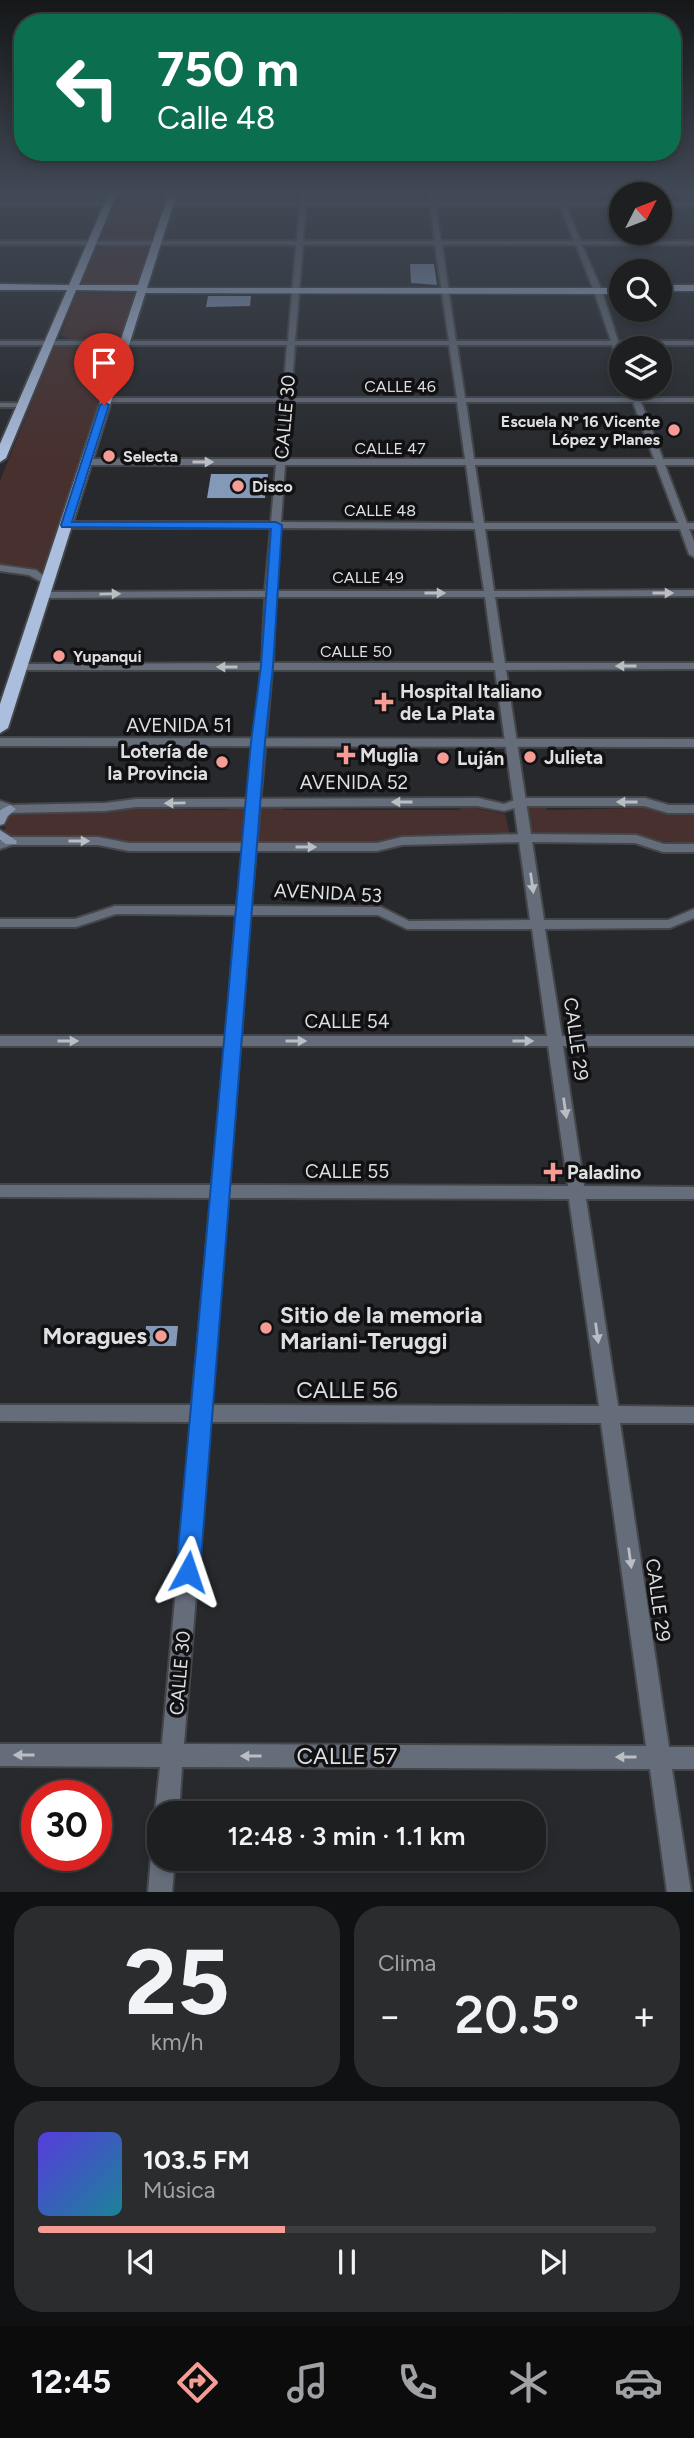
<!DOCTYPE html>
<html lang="es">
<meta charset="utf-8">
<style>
body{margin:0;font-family:Figtree,sans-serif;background:#2a2c2e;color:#f1f3f6;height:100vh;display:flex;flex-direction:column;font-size:26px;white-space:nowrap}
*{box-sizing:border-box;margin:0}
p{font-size:23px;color:#a0a2a5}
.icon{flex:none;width:38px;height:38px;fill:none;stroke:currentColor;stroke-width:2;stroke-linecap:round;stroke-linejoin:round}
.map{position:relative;height:1892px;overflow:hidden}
.drawer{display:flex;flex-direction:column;gap:14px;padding:14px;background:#101112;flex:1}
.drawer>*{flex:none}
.guide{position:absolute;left:14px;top:14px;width:667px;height:147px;border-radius:28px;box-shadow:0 4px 10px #0003,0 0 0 2px #3b3d3f;background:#0b6e4f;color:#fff;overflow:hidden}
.needle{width:46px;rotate:48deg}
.tools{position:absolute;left:609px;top:182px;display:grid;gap:14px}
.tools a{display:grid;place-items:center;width:63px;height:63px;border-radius:50%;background:#1d1f21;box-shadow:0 4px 10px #0003,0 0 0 2px #3b3d3f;font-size:35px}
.speed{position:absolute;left:21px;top:1780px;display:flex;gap:14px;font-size:35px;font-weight:700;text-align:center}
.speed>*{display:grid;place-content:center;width:91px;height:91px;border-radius:50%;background:#1d1f21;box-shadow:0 4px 10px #0003,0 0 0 2px #3b3d3f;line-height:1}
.speed .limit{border:10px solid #d22;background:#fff;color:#111}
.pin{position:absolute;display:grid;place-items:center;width:60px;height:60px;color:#fff;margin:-72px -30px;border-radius:50% 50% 50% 0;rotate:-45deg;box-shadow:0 0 7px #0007}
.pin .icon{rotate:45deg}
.me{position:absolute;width:77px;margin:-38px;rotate:5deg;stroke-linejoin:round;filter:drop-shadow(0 0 5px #0008)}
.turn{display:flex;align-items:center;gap:24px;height:147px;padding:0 28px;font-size:32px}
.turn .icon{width:91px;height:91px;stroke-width:2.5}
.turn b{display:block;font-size:49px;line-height:60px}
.big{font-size:52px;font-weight:600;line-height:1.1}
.drawer .tile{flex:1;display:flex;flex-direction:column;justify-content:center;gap:10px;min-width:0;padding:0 24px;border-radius:28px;background:#2a2c2e}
.drawer .dial{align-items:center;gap:0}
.dial b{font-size:91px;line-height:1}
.song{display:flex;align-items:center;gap:21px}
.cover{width:84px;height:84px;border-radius:10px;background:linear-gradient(135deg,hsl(250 70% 55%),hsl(190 70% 35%))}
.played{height:7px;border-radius:4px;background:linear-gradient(90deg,#f59c94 40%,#3b3d3f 40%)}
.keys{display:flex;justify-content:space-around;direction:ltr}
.heat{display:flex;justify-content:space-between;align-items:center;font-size:38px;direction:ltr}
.drawer .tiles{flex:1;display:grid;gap:14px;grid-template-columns:1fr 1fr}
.tile:last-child{grid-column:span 2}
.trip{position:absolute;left:147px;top:1801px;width:399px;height:70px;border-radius:28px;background:#1d1f21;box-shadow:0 4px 10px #0003,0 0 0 2px #3b3d3f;font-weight:600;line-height:70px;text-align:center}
.tab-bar{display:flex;height:112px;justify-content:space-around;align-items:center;background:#0c0c0d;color:#a0a2a5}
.tab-bar .icon{width:49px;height:49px}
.tab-bar .on{color:#f59c94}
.tab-bar b{font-size:32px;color:#f1f3f6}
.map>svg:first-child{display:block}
</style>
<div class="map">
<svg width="694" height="1892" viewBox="0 0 694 1892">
<rect width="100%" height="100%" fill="#27292c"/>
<path fill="#48302e" d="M119 193H169L154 241H99Z
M129 244 151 249 139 284 80 285 94 250 105 246Z
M82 293 135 294 124 335C103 342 81 345 61 335L76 294Z
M60 346 118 347 46 572 23 566 0 565V481L54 347Z
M138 805 159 809 226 810 232 806H244L243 844H126L108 837H7L4 831 10 814 117 810Z
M287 805 282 810H458L463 806 505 814 510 835 397 836 373 844 258 843V806Z
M546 805 547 810 638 808 643 806 694 813V843L530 835 523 806Z"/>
<path fill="#8498b8" d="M410 264H434L437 285 411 283Z
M208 296H251L250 306 206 307Z
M211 474H268L265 498H207Z
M146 1326H178L176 1346H144Z"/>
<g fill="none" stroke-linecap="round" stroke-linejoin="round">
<defs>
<path id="minor" d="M301 193H307L306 202H429L428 193H434L435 202H559L555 193H561L565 202H621V206H566L581 241H694V245H582L602 291 618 341H694V345H620L621 363 617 361 612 345H457L465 398H631L627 387H635L639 398H694V402H641L663 459H694V465H665L687 523H694V529H689L694 541V557L689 554 680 529H485L494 591 694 590V596L495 597 505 663H694V669L506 670 544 920H668L694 909V918L670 928 545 929 562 1036H694V1046H563L584 1186 694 1187V1199H586L618 1406 694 1407V1423H620L669 1747H694V1769H672L691 1892H667L650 1769 182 1767 179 1813H159V1821L155 1813 160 1767 0 1766V1744H162L191 1422 0 1421V1405H192L211 1198 0 1197V1185H212L225 1046H0V1036H226L236 915 116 914 76 927H0V919H75L115 906H237L261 670H19L13 667 19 664 262 663 265 597 42 598 37 595 42 592 265 591 271 528H66L61 525 66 522H271L276 465H86L82 462 86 459H277L282 402H106L102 400 106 398H283L287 345H0V341H288L296 245H0V241H297L300 206H169L166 204 169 202H300ZM306 206H430L435 241H303ZM436 206H560L574 241H441ZM303 245H435L449 341H295ZM442 245H576L594 291 611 341H456ZM295 345H449L457 398H291ZM290 402H457L465 459H286ZM466 402H633L654 459H474ZM285 465H466L474 523 281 522ZM475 465H656L678 523H484ZM280 528 475 529 484 591H275ZM275 597H485L494 663H273ZM272 670H495L530 920 409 921 381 907 251 906ZM250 915H378L407 929H532L547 1036H241ZM240 1046H548L568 1186 229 1185ZM228 1198 569 1199 599 1406 211 1405ZM210 1422 601 1423 646 1746 184 1744Z
M0 202H109L112 204 109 206H0Z
M660 202H694V206H660Z
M0 403H22L26 405 22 407H0Z
M0 565 36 570 52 582 47 585 29 575 0 571Z
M159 1848V1858H175L172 1892H148L151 1858 155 1850Z"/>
<path id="tertiary" d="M0 738 694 739V747L0 746Z
M478 798 504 804 520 798H645L669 805H694V813H668L644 806H522L504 811 477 806 136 807 105 811 10 813 0 809V801L12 805 105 803 136 799Z
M525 834 636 835 664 844H694V852H663L635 843 525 842 402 845 377 851H129L98 845H12L0 849V841L11 837H98L129 843H377L402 837Z"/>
<path id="secondary" d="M10 805 16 809 8 816 4 824 0 825V810Z
M0 830 17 841 16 844H6L0 840Z"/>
<path id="primary" d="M660 285H694V291H660Z
M141 288H621V294L138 293 137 291Z"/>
<path id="trunk" d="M109 193H117L79 285H138L169 193H177L8 728 0 733V704L137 291 76 290 6 458 0 462V444L67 290H0V284L69 285Z"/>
</defs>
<use href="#minor" stroke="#444649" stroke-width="4"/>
<use href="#tertiary" stroke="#444649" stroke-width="4"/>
<use href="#secondary" stroke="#444649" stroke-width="4"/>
<use href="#primary" stroke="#444649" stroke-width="3"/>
<use href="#trunk" stroke="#444649" stroke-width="4"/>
<use href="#minor" fill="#656d7b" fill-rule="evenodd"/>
<use href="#tertiary" fill="#656d7b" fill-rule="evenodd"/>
<use href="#secondary" fill="#8693aa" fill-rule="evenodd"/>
<use href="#primary" fill="#a0b1ce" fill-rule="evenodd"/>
<use href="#trunk" fill="#acbede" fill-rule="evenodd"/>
</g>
<defs><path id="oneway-solid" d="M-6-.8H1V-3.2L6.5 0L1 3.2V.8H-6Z" transform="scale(1.75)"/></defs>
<g fill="#babdc2">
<use href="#oneway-solid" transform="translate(203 462)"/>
<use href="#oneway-solid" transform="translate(435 593)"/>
<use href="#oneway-solid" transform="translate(663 593)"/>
<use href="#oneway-solid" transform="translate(110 594) rotate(-1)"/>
<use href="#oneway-solid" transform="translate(626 666) rotate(-180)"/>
<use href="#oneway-solid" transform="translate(227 667) rotate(180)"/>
<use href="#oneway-solid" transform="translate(402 802) rotate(-180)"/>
<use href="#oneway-solid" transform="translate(627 802) rotate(180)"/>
<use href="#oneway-solid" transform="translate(175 803) rotate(179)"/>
<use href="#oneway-solid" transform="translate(79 841)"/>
<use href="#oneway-solid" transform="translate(306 847)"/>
<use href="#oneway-solid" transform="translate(532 883) rotate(82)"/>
<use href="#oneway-solid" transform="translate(68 1041)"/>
<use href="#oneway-solid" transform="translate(296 1041)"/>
<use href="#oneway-solid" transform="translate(523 1041)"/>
<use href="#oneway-solid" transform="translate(565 1108) rotate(82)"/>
<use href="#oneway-solid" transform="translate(597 1333) rotate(82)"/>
<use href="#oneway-solid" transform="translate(630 1558) rotate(82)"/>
<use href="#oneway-solid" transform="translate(24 1755) rotate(-180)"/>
<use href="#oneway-solid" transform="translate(251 1756) rotate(-180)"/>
<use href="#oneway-solid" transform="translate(626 1757) rotate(-180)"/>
</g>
<linearGradient id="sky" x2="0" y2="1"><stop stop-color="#151718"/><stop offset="0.42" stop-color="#414956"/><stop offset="1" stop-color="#414956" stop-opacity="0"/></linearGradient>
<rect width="694" height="458" fill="url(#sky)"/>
<path fill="#1a73e8" stroke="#114b97" stroke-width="2" d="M104 402 109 405 72 522H276L282 525 273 666 265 742 200 1572 196 1580 188 1583 180 1580 176 1572 251 742 261 666 271 529 62 527 61 525 100 405Z"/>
<g fill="#f59c94" stroke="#111113" stroke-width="2.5">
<circle cx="674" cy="430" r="7"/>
<circle cx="109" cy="456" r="7"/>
<circle cx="238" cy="486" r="7"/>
<circle cx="59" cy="656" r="7"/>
<path d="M380.5 691.5h7v7h7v7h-7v7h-7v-7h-7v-7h7z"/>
<path d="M342.5 744.5h7v7h7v7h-7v7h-7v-7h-7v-7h7z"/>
<circle cx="530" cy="757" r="7"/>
<circle cx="443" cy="758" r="7"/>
<circle cx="222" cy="762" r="7"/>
<path d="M549.5 1161.5h7v7h7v7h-7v7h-7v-7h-7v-7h7z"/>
<circle cx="266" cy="1328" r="7"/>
<circle cx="161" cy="1336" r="7"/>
</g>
<g text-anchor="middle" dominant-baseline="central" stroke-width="7" stroke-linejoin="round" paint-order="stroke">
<g font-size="16" fill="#dedfe1" stroke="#111113">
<text x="400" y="386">CALLE 46</text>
<text x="390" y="448">CALLE 47</text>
<text x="380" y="510">CALLE 48</text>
<text x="368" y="577">CALLE 49</text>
<text x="356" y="651">CALLE 50</text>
</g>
<g font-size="16" font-weight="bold" fill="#dedfe1" stroke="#111113" text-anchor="start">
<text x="660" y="421" text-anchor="end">Escuela Nº 16 Vicente<tspan x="660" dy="18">López y Planes</tspan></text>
<text x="123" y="456">Selecta</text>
<text x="252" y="486">Disco</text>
<text x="73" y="656">Yupanqui</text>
</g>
<g font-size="19" fill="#dedfe1" stroke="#111113">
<text transform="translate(285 417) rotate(-85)">CALLE 30</text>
<text x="179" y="725">AVENIDA 51</text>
<text x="354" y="782">AVENIDA 52</text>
<text transform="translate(328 893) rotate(3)">AVENIDA 53</text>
<text x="347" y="1021">CALLE 54</text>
<text transform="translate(576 1039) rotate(82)">CALLE 29</text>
<text x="347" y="1171">CALLE 55</text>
<text transform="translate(658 1600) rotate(82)">CALLE 29</text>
<text transform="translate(180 1673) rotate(-85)">CALLE 30</text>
</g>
<g font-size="19" font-weight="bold" fill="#dedfe1" stroke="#111113" text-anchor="start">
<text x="400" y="691">Hospital Italiano<tspan x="400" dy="22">de La Plata</tspan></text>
<text x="208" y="751" text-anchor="end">Lotería de<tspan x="208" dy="22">la Provincia</tspan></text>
<text x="360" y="755">Muglia</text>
<text x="544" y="757">Julieta</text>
<text x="457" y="758">Luján</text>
<text x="567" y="1172">Paladino</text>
</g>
<g font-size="23" font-weight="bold" fill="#dedfe1" stroke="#111113" text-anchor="start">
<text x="280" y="1315">Sitio de la memoria<tspan x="280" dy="26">Mariani-Teruggi</tspan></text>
<text x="147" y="1336" text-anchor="end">Moragues</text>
</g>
<g font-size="23" fill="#dedfe1" stroke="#111113">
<text x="347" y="1390">CALLE 56</text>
<text x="347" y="1756">CALLE 57</text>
</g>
</g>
</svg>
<div class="tools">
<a><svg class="needle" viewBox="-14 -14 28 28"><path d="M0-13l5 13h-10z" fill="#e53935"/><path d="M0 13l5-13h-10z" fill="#a0a2a5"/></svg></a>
<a><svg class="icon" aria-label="search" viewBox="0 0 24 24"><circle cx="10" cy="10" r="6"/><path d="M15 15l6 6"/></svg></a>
<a><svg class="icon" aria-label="layers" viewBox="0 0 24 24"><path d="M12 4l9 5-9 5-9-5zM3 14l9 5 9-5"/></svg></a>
</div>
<div class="speed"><div class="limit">30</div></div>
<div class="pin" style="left:104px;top:405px;background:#d93025"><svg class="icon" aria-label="arrive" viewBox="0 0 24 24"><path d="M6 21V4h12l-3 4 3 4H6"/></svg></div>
<svg class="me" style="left:188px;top:1572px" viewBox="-20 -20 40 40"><path d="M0-17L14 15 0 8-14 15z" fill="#1a73e8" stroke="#fff" stroke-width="4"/></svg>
<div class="trip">12:48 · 3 min · 1.1 km</div>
<div class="guide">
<div class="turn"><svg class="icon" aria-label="left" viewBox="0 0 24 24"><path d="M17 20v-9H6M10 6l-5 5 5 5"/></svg><div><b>750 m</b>Calle 48</div></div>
</div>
</div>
<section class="drawer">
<div class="tiles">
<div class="tile dial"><b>25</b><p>km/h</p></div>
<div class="tile"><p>Clima</p>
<div class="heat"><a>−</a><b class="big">20.5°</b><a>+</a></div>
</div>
<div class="tile">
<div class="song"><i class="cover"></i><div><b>103.5 FM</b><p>Música</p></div></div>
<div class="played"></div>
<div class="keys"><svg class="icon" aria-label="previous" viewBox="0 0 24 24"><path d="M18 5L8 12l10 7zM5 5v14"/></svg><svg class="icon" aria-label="pause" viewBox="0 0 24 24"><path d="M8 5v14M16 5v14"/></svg><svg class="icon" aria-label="next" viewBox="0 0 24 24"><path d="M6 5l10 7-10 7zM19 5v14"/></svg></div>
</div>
</div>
</section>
<nav class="tab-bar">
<b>12:45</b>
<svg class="icon on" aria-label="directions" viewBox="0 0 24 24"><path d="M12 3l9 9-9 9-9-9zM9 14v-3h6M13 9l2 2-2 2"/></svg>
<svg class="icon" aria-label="music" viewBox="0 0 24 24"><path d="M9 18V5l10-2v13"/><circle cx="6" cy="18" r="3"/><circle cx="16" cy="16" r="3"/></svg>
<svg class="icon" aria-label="phone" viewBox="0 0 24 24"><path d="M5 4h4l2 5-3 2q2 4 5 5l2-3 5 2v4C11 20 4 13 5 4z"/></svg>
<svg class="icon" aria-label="climate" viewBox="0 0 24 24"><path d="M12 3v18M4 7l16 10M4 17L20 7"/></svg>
<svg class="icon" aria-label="car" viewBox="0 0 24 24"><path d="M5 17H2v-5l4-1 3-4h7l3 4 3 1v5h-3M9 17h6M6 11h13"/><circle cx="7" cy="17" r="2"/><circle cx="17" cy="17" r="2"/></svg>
</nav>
